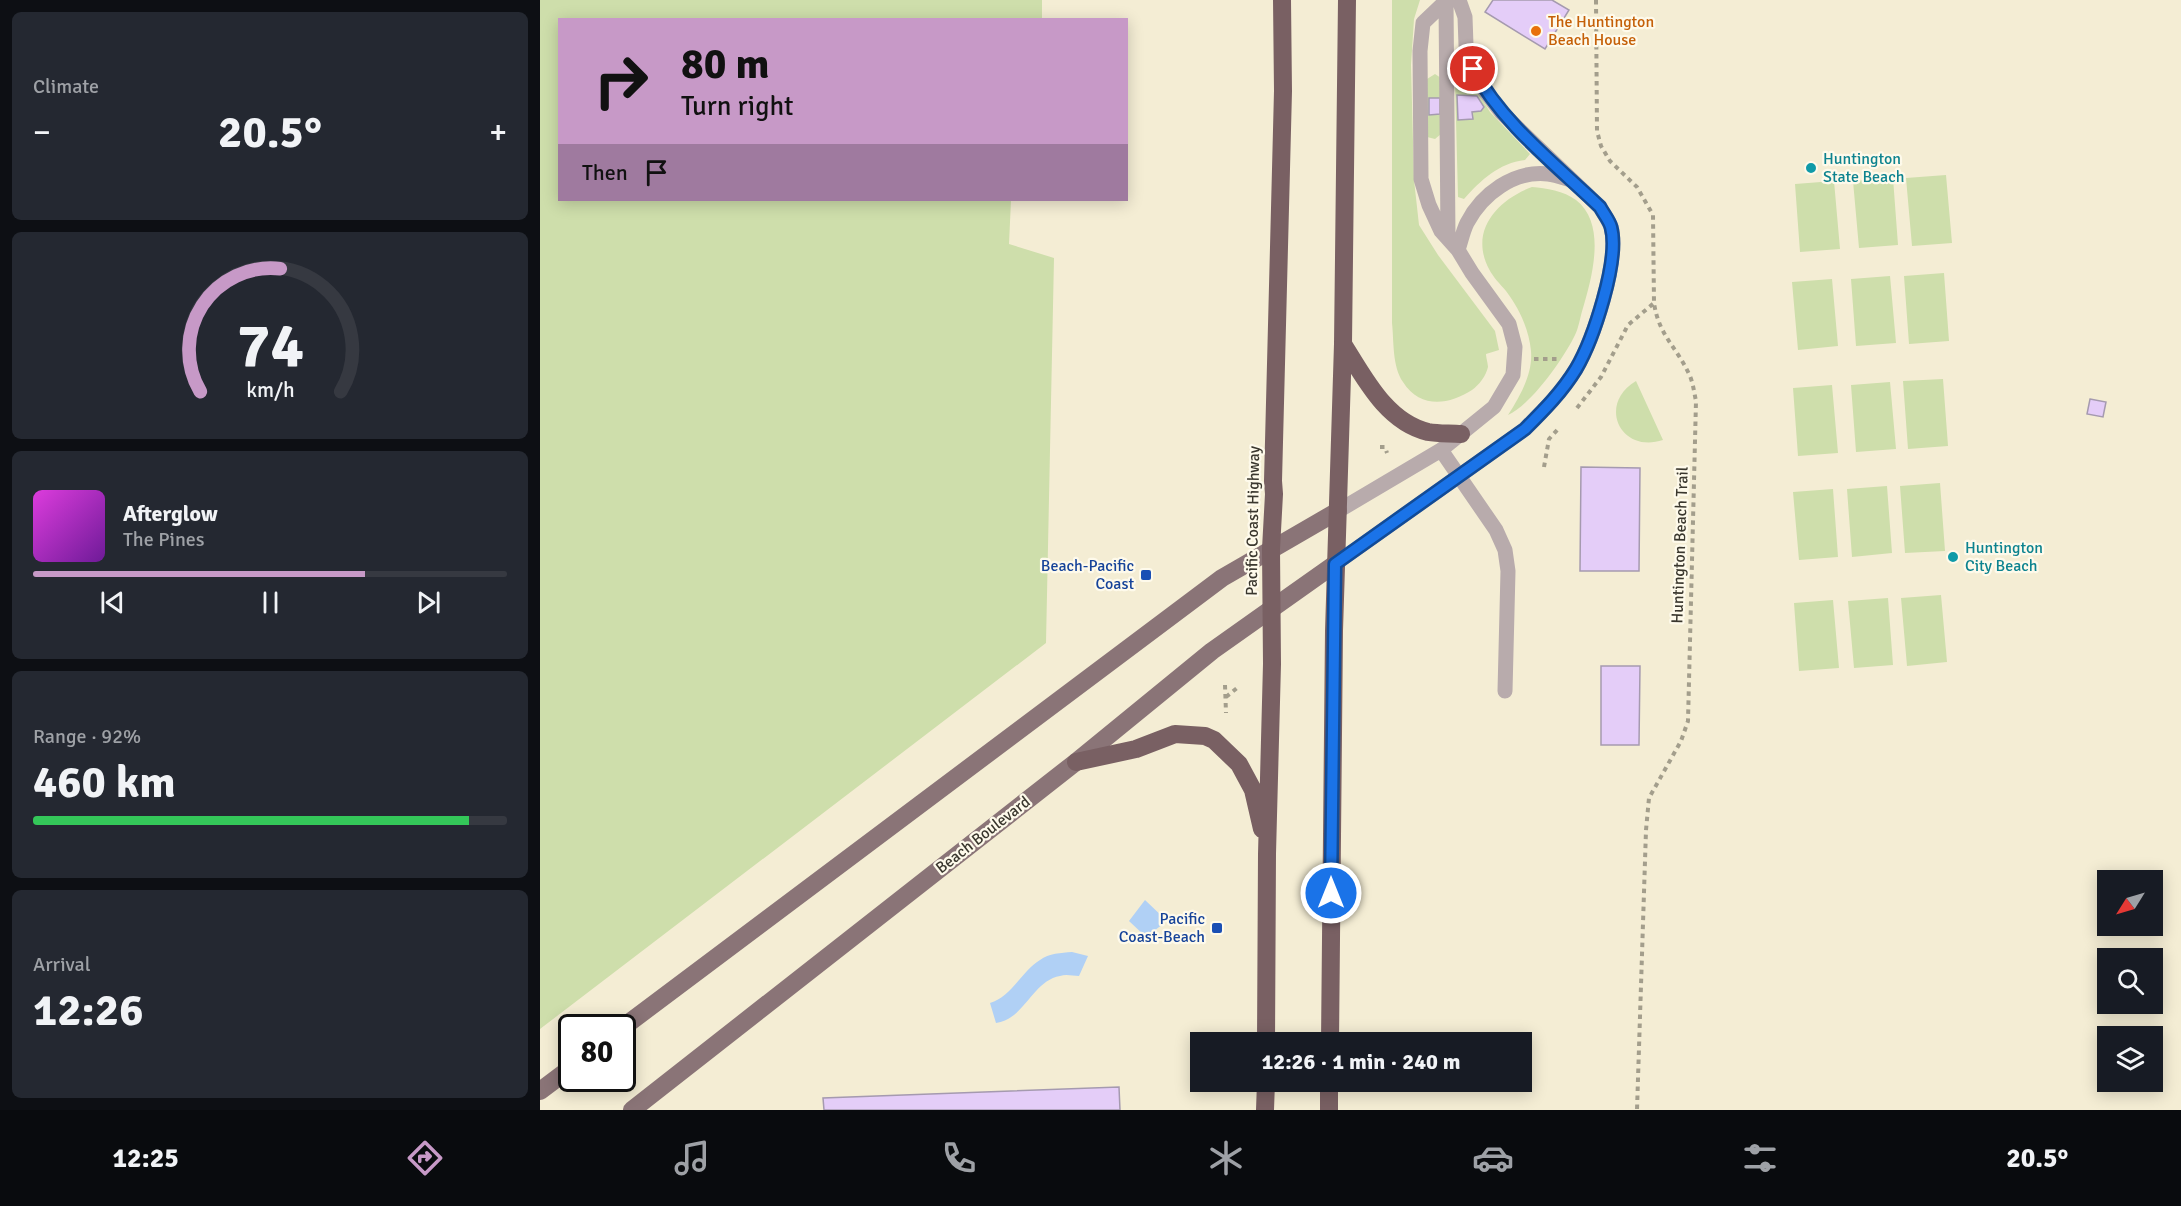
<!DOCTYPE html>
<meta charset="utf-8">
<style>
body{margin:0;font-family:Signika,sans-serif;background:#242831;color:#f1f3f6;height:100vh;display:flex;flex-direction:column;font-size:22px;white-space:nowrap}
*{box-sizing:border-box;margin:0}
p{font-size:20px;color:#9ea1a6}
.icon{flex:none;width:33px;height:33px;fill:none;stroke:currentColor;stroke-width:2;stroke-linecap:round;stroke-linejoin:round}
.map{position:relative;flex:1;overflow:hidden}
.details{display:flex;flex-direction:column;gap:12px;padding:12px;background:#0d0f14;width:540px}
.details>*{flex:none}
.guide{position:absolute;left:18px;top:18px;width:570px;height:183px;border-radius:0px;box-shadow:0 3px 15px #0003;background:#c799c7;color:#111;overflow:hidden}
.needle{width:39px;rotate:233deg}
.controls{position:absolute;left:1557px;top:870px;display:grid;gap:12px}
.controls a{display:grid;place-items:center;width:66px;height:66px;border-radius:0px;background:#171b24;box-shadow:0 3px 15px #0003;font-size:30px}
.speed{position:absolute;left:18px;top:1014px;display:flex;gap:12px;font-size:30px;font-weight:700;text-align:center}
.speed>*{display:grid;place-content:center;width:78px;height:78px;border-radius:50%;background:#171b24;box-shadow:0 3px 15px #0003;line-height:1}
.speed .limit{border:3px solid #111;border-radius:9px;background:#fff;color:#111}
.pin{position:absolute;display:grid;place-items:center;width:51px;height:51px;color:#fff;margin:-26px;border:3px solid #fff;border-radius:50%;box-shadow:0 2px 6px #0007}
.me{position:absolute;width:66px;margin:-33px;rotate:0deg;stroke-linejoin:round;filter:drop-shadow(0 0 4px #0008)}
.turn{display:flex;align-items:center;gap:21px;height:126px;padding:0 24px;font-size:27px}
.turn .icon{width:78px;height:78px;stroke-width:2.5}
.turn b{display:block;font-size:42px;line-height:51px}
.then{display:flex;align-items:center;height:57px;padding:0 24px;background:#0003;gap:12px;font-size:22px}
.big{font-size:45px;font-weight:700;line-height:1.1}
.details .tile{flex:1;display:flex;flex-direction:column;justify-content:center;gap:9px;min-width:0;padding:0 21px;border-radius:9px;background:#242831}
.details .dial{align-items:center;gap:0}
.dial svg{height:156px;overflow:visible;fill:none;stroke:#363941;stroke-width:7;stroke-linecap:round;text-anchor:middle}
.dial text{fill:#f1f3f6;stroke:none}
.song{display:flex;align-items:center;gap:18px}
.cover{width:72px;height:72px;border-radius:9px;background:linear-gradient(135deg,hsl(300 70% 55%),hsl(280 70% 35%))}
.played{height:6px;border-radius:3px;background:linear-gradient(90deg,#c799c7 70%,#363941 70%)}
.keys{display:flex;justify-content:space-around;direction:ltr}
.heat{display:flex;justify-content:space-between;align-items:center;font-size:33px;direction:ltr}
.charge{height:9px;border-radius:4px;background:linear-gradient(90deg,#34c759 92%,#363941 0)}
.trip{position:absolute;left:650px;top:1032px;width:342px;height:60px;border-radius:0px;background:#171b24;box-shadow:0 3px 15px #0003;font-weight:700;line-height:60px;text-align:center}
.menu{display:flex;height:96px;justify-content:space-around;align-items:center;background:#090b0e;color:#9ea1a6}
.menu .icon{width:42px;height:42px}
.menu .on{color:#c799c7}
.menu b{font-size:27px;color:#f1f3f6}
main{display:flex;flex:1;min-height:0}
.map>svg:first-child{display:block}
</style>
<main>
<section class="details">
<div class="tile"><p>Climate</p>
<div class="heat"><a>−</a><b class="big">20.5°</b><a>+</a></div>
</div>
<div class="tile dial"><svg viewBox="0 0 100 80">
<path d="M14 69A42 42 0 1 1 86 69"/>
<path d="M14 69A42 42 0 0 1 55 6" stroke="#c799c7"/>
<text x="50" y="56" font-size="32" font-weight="700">74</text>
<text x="50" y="72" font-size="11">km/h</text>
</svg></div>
<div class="tile">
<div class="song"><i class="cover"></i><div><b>Afterglow</b><p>The Pines</p></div></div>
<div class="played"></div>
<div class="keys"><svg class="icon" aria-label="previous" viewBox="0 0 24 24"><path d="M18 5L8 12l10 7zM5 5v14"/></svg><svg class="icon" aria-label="pause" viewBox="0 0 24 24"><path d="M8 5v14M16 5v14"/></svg><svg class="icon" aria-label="next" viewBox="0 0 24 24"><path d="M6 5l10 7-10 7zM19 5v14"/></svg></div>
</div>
<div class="tile"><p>Range · 92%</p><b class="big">460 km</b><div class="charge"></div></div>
<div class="tile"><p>Arrival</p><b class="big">12:26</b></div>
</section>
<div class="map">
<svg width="1641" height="1110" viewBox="0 0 1641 1110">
<rect width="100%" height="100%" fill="#f4edd4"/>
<path fill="#cedeab" d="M0 0H502V20H20V200H471L469 244 514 258 506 643 0 1029Z
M852 0H880L874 19 871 65 874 180 879 225 898 255 955 331 959 350 946 354C946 357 948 364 948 367 946 376 939 385 932 390 909 405 880 409 863 382 852 366 854 341 852 323Z
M895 74 901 78V134L895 139 887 137V79Z
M921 75 928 77 950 112 990 154 985 160C959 163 941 180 924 199L918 197 915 81Z
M1406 175 1412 243 1372 246 1366 178Z
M1353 178 1358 245 1319 248 1313 181Z
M1294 181 1300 249 1260 252 1255 184Z
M992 187C1006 188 1024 191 1036 200 1067 224 1052 277 1043 308 1040 317 1039 327 1035 335 1024 358 991 405 968 415 980 396 993 374 991 351 989 329 979 308 966 291 960 284 953 277 949 269 929 231 957 200 992 187Z
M1404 273 1409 341 1369 344 1364 276Z
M1350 276 1356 343 1316 346 1311 279Z
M1292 279 1298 346 1258 350 1252 282Z
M1403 379 1408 446 1368 449 1363 381Z
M1096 381 1123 440C1080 454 1057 404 1096 381Z
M1350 382 1356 449 1316 452 1311 385Z
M1292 385 1298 453 1258 456 1253 388Z
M1400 483 1405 551 1365 553 1360 486Z
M1347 486 1352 553 1312 557 1307 489Z
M1293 489 1298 557 1259 560 1253 492Z
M1401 595 1407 662 1367 666 1361 598Z
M1348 598 1353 665 1314 668 1308 601Z
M1293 600 1299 668 1259 671 1254 603Z"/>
<path fill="#b0d0f5" d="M605 900 627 921 606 937 589 921Z
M532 952 548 956 539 976C533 976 526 974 520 976 492 981 485 1019 456 1023L450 1003C471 997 482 971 500 960 509 953 521 953 532 952Z"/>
<path fill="#e4cdf8" stroke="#a59aaf" stroke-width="1.5" d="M953 0H1012L1029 10 1005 49 945 12Z
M917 95 937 96 944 107 941 111 932 112 933 119 918 120Z
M889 98H900V114L889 115Z
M1550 399 1566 402 1563 417 1547 414Z
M1041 467 1100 468 1099 571H1040Z
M1061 666H1100L1099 745H1061Z
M579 1087 580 1110H284L283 1098Z"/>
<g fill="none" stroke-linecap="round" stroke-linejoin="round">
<path stroke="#a39e8c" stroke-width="4" stroke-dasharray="4.5 4.5" stroke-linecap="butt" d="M1056 0 1057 131 1061 146 1070 161 1097 187 1113 215 1114 303C1119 336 1136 346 1149 374 1153 382 1154 392 1156 401L1148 721 1141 741 1109 798 1106 830 1097 1110
M994 359H1017
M1037 408 1061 377 1088 325 1114 303
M840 447H845L847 453
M1004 467 1009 439 1018 429
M685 685 686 713
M686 697 697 688"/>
<path stroke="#b8abac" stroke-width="15" d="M906 1 908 238
M918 250C921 241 923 231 927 223 942 194 974 170 1008 174 1016 175 1024 178 1031 180
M901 450 956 530 965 550 968 571 965 691
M798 511 901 450 954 407 973 375 975 347 969 324 932 273 918 250 901 231 889 205 881 179 880 51 883 23 907 0
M795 564 985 429C1004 410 1022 392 1036 369 1053 340 1080 260 1071 227 1069 221 1063 213 1060 207L961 112 944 90 933 69 926 45 925 17 919 0"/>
<path stroke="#8a7477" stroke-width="18" d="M82 1028 682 578 798 511
M0 1091 32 1067
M92 1110 536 762 672 651 795 564"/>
<path stroke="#796063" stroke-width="18" d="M803 344C824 377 846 422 888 432 899 434 911 433 921 434
M536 762 596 749 635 734 665 736 674 740 699 764 713 790 722 829
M726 1042 727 854 732 664 731 549 734 494 733 481 743 91 742 0
M790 1042 794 631 803 344 807 0
M725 1110 726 1082
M789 1110V1082"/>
</g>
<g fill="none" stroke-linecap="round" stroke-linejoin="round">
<defs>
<path id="route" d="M791 893 795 564 985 429C1004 410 1022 392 1036 369 1053 340 1080 260 1071 227 1069 220 1063 213 1060 207 1015 164 962 123 933 69"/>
</defs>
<use href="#route" stroke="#114b97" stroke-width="15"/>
<use href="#route" stroke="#1a73e8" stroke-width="10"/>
</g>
<circle fill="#e8710a" stroke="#fefaeb" stroke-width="2" cx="996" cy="31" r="6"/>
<g fill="#0f9aa8" stroke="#fefaeb" stroke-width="2">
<circle cx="1271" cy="168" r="6"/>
<circle cx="1413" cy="557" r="6"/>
</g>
<g fill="#1a4fb4" stroke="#fefaeb" stroke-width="2">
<rect x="600" y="569" width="12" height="12" rx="3"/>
<rect x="671" y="922" width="12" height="12" rx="3"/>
</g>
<g text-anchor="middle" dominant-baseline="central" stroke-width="4.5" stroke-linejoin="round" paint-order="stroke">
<g font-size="16" fill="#c56008" stroke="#fefaeb" text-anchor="start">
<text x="1008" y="22">The Huntington<tspan x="1008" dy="18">Beach House</tspan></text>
</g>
<g font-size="16" fill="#0d838f" stroke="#fefaeb" text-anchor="start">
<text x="1283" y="159">Huntington<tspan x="1283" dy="18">State Beach</tspan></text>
<text x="1425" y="548">Huntington<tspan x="1425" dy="18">City Beach</tspan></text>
</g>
<g font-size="16" fill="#3a372e" stroke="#fefaeb">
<text transform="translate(713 521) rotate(-89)">Pacific Coast Highway</text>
<text transform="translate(1140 545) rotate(-88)">Huntington Beach Trail</text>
<text transform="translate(443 835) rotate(-38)">Beach Boulevard</text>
</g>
<g font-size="16" fill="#164399" stroke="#fefaeb" text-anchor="end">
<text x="594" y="566">Beach-Pacific<tspan x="594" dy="18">Coast</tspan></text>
<text x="665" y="919">Pacific<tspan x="665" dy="18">Coast-Beach</tspan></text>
</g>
</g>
</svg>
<div class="controls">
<a><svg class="needle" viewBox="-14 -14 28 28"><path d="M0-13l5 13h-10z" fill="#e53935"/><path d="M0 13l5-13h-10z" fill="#9ea1a6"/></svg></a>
<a><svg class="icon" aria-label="search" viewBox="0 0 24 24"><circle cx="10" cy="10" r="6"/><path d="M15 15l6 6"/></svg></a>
<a><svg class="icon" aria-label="layers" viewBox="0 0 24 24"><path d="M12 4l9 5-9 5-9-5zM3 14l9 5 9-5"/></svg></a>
</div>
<div class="speed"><div class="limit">80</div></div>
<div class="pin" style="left:933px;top:69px;background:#d93025"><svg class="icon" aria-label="arrive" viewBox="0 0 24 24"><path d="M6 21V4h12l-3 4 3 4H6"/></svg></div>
<svg class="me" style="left:791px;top:893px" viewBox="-20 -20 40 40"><circle r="17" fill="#1a73e8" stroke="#fff" stroke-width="3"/><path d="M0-11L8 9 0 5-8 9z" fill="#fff"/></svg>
<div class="trip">12:26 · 1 min · 240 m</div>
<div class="guide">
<div class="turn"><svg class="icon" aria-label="right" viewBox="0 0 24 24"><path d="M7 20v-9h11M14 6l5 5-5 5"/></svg><div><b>80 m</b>Turn right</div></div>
<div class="then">Then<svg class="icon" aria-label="arrive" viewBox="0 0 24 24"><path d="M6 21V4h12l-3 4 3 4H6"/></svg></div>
</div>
</div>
</main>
<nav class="menu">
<b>12:25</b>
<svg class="icon on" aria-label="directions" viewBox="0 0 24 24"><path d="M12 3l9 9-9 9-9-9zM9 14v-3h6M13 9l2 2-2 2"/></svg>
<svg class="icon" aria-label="music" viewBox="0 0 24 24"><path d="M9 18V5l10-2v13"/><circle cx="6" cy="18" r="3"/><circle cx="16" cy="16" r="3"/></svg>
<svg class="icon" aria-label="phone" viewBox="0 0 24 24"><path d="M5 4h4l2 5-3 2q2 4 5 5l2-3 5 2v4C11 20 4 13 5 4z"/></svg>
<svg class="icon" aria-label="climate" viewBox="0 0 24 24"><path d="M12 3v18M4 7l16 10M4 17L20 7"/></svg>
<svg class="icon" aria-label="car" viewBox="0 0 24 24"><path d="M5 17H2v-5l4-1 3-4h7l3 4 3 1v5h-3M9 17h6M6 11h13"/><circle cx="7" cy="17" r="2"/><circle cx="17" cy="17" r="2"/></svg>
<svg class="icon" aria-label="filters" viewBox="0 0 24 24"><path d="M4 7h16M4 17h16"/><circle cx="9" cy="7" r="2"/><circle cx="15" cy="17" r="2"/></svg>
<b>20.5°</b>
</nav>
